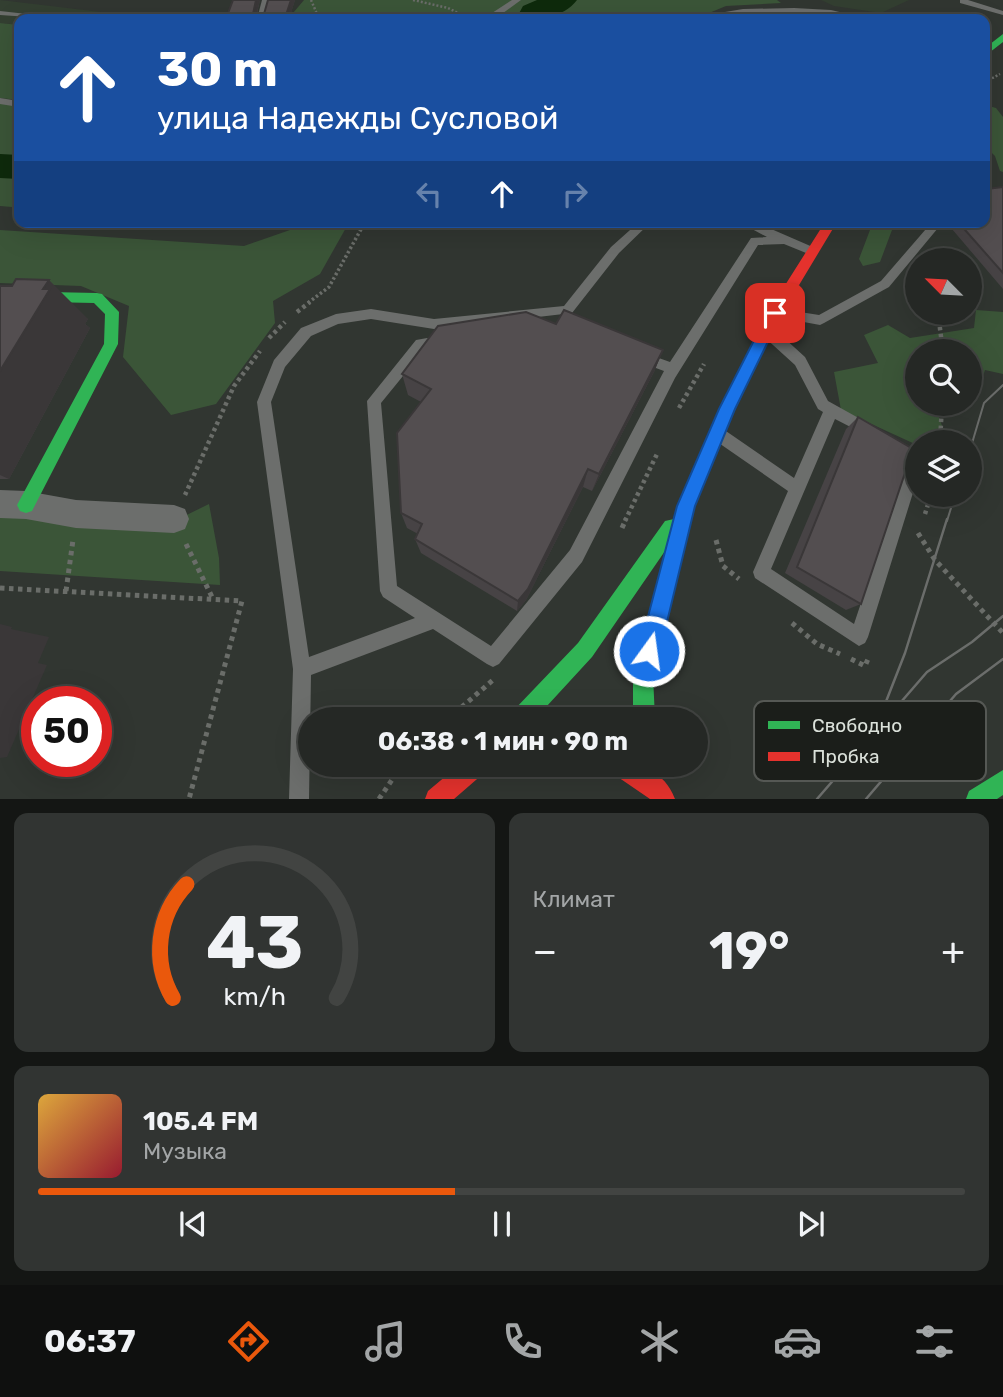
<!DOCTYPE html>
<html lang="ru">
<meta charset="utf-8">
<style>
body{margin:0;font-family:Rubik,sans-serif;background:#313432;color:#f1f3f6;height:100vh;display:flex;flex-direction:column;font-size:26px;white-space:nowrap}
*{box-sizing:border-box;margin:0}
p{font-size:23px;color:#a3a6a7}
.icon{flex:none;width:38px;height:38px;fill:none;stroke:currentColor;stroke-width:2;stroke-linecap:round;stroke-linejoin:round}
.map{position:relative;height:799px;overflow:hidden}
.drawer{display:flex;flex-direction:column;gap:14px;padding:14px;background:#141614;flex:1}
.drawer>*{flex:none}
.banner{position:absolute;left:14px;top:14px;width:976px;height:214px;border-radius:14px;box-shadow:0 7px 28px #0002,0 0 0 2px #424442;background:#1a4fa0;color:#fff;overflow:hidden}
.needle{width:46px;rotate:294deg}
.controls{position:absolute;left:905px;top:248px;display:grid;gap:14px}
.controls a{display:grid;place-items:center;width:77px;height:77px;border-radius:50%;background:#252825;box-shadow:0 7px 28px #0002,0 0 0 2px #424442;font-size:35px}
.speed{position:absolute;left:21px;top:686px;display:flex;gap:14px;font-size:35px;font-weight:700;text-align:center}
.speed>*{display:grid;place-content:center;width:91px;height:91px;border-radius:50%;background:#252825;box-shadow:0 7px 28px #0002,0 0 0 2px #424442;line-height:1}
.speed .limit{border:10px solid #d22;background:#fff;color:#111}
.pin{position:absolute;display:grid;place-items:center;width:60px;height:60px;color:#fff;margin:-30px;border-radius:14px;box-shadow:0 4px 10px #0006}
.me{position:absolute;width:77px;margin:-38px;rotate:14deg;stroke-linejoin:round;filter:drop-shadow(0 0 5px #0008)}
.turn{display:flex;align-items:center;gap:24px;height:147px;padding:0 28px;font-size:32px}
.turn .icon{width:91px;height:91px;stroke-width:2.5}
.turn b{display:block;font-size:49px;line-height:60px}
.lanes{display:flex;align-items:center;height:66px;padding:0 28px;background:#0003;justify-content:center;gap:35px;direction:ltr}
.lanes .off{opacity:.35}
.big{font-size:52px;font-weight:700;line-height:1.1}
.drawer .card{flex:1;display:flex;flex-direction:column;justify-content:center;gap:10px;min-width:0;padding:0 24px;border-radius:14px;background:#313432}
.drawer .dial{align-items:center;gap:0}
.dial svg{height:182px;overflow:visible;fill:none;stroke:#424442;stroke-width:7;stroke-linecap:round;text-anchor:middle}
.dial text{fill:#f1f3f6;stroke:none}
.song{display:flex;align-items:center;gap:21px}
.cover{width:84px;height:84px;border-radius:10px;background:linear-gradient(135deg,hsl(40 70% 55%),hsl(350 70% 35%))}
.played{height:7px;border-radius:4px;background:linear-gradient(90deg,#ea580c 45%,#424442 45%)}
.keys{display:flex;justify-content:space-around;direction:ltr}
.heat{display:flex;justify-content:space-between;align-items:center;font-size:38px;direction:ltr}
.drawer .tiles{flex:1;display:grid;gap:14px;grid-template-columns:1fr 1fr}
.card:last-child{grid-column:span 2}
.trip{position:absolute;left:298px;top:707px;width:410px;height:70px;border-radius:35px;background:#252825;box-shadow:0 7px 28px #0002,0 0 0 2px #424442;font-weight:700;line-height:70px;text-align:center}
.dock{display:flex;height:112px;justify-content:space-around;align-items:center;background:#0f100f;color:#a3a6a7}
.dock .icon{width:49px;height:49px}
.dock .active{color:#ea580c}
.dock b{font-size:32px;color:#f1f3f6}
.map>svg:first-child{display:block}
</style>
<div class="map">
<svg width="1003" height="799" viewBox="0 0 1003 799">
<rect width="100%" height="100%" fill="#313631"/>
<path fill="#333f31" d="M0 0 160 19H19V25L0 23Z
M821 0H909L881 13 834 6Z"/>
<path fill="#3b5538" d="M304 0H777L781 3 726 6 709 13 714 18C761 10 809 7 855 19H496L486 16 479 19H288Z
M0 23 19 25V100L0 98Z
M0 99 19 101V199L12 207 0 206Z
M985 105 996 108 1003 117V172L1000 171 995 156 985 146Z
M313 222 347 226 320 274 273 301 275 323 216 404 171 415 123 357 129 306 81 286 0 283V230L244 246Z
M873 222H895L880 262 863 266 859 259Z
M976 310 1003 312V374L985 370 979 388H970V352H917V404H934L947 439 935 443H917V445L841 410 834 372 878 363 864 335 888 325 910 338 974 328Z
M209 504 219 558 220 585 0 571V516L156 530Z"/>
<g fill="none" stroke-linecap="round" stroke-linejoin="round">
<path fill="#0e2a0c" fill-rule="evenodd" d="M537 0H577C563 19 537 19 516 19L523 6Z
M0 154 19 155V179L0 178Z"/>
<path stroke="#6a6d69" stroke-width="2.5" stroke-dasharray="2 2" stroke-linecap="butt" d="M311 0 317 14 324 19
M413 0 448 8 470 19
M985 82 1000 74"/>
<path stroke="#6a6d69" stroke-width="3.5" stroke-dasharray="2.5 2.5" stroke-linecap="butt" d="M308 303 329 287 365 222"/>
<path stroke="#6a6d69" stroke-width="4.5" stroke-dasharray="3.5 3.5" stroke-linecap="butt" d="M297 312 310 302
M938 313 943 352
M269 338 285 322
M679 408 704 364
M940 443 942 404
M185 495 234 386 260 351
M925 514 931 495
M625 521 657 454"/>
<path stroke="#6a6d69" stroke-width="5" stroke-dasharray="4.5 4.5" stroke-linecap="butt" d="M622 528 626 519
M918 533 935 560 1003 633
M716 540 723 566 739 579
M186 544 213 599
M0 588 242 601 189 799
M66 591 73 540
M792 623 817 644 840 654
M851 659 865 666 868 659
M448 719 493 680
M379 799 402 765"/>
<path fill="#6c6e6c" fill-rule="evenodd" d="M262 0H270L265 19H257Z
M512 0H521L499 16 498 19H490L492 13Z
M960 0H968L1003 11V15L960 3Z
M794 8 831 10 869 19 794 12 743 13 708 19H585L589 17 701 16 743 9Z
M0 11 54 17 58 19 0 15Z
M0 98 19 101V107L0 104Z
M639 222H651L619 253 572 313 434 329 371 319 338 324 311 336 285 367 271 402 309 657 415 618 383 597 380 591 367 401 416 340 444 335 449 336 451 340 449 344 425 349 381 403 397 586 491 646 570 550 664 371 637 361 635 357 637 353 642 352 670 362 751 238 767 237 739 222H755L815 248 817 251 811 255 784 244 758 245 675 378 582 562 499 664 493 667 487 664 433 629 311 675 309 799H289L293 669 257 402 274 360 301 328 336 314 371 309 434 319 564 306 611 247Z
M932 222H943L889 287 824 323 820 325 771 316 769 313 771 310 775 308 819 315 881 281Z
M767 326 772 327 805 357 828 401 873 426 875 430 873 434 868 436 835 419 771 569 854 624 908 462 890 451 888 446 890 441 895 439 917 452V480L868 637 865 643 859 646 755 578 753 572 788 491 713 439 711 434 713 429 718 428 723 429 794 478 823 412 818 409 795 365 762 335 761 331Z"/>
<path fill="#6c6e6c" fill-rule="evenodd" d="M0 490 26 491 76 500 174 505 185 509 189 519 185 529 174 533 76 528 26 519 0 518Z"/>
<path fill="#30b455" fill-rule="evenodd" d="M1003 34V42L985 56V48Z
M0 291 97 293 102 294 119 312 118 344 32 511 26 513 20 511 17 505 104 344 105 314 94 303 0 301Z
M729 398 735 400 737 405 695 506 653 675 655 719H633V675L665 551 592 657 535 719H510L513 711 578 643 665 521 674 519 721 405 723 400Z
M1003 770V795L997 799H966L969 791Z"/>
<path fill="#e5322d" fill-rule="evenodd" d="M825 222H837L781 315 735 410 729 412 723 410 721 405 770 309Z
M459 765H487L484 773 454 799H425L428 791Z
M609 765C638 764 663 768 675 799H650L612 773Z"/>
<path stroke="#6b6d6b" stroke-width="2" d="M970 450 984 403 1003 385
M947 521 955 495"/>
<path stroke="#6b6d6b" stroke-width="2.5" d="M878 722 905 653 947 519
M817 799 927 672 972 642 1003 616
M866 799 956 694 1003 659"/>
</g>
<path fill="#474345" d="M260 0 257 14H264L268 0H295L289 19H229L227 16Z
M1003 187V289L946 222H985Z
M0 286 88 319 85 324 90 328 9 479H0Z
M556 324 663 350 654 372 592 491 583 487 526 600 517 611 421 553 415 539 418 534 407 528 401 513 421 402 408 395 402 374Z
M858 417 861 604 846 610 785 573 846 429Z"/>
<path fill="#3a3738" d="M256 0H260L256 16 253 14Z
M291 0H295L289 19H288L286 15Z
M49 280 88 319 85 324 90 328 9 479 0 475V371Z
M663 350 654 372 592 491 599 474Z
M588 469 583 487 526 600 517 611 518 601Z
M0 624 12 627 11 629 49 637 38 663 47 665 7 757 0 758Z"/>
<path fill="#534e50" stroke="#3a3738" stroke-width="2" d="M233 0H256L253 14H264L268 0H291L286 15 227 16Z
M985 187 987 189 1003 187V273L958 222H985Z
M16 279 49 280 43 289H50L0 371V286H12Z
M564 310 663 350 599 474 588 469 528 589 518 601 415 539 422 524 401 513 397 433 431 389 402 374 438 326 526 312 556 324Z
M858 417 913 449 861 604 797 567Z"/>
<path fill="#1a73e8" stroke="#114b97" stroke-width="2" d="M775 307 782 313 735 409 695 506 660 651 657 658 649 661 642 658 639 651 677 506 719 409 770 309Z"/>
<rect x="754" y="701" width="232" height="80" rx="10" fill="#1b1e1a" stroke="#555854" stroke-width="2"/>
<rect x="768" y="721" width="32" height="8" fill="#30b455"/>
<rect x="768" y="752" width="32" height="9" fill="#e5322d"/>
<g font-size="19" fill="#dbe1da">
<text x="812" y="732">Свободно</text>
<text x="812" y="763">Пробка</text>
</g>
</svg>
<div class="controls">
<a><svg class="needle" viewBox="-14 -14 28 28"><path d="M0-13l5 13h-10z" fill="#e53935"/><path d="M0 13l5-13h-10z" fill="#a3a6a7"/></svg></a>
<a><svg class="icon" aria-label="search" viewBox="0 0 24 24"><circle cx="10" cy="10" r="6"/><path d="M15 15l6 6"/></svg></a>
<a><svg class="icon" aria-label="layers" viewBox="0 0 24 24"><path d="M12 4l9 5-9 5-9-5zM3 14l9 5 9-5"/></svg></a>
</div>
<div class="speed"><div class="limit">50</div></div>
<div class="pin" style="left:775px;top:313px;background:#d93025"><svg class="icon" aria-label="arrive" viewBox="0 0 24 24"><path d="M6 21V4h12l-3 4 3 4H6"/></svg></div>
<svg class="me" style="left:649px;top:651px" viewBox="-20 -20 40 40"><circle r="17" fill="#1a73e8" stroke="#fff" stroke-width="3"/><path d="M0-11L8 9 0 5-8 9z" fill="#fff"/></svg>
<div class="trip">06:38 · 1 мин · 90 m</div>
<div class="banner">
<div class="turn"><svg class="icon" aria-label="ahead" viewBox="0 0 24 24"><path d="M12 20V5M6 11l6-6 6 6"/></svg><div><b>30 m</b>улица Надежды Сусловой</div></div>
<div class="lanes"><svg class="icon off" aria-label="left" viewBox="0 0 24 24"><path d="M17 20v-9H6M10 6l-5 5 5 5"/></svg><svg class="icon" aria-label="ahead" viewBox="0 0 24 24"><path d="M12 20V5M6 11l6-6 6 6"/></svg><svg class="icon off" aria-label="right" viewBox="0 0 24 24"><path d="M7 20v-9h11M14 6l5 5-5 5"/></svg></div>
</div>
</div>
<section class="drawer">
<div class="tiles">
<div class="card dial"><svg viewBox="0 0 100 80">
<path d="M14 69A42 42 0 1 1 86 69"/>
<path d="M14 69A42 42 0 0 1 20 19" stroke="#ea580c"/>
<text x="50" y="56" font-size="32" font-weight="700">43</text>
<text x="50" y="72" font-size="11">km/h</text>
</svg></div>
<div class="card"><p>Климат</p>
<div class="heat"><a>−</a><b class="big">19°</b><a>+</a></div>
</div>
<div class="card">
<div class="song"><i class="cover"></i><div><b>105.4 FM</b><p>Музыка</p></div></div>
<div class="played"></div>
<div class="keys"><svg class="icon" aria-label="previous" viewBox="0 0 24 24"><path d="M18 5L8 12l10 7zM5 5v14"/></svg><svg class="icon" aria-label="pause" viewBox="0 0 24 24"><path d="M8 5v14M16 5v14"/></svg><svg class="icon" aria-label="next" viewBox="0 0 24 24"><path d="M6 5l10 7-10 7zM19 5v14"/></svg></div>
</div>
</div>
</section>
<nav class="dock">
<b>06:37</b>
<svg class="icon active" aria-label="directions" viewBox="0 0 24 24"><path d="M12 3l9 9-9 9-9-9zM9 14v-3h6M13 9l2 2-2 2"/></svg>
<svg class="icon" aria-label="music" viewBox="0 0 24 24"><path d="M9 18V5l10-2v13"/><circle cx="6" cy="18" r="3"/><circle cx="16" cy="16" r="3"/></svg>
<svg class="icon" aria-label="phone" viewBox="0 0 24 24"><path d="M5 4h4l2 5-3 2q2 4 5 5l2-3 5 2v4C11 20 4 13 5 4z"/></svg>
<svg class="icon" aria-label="climate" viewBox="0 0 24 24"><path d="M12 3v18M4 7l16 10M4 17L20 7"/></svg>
<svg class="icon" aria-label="car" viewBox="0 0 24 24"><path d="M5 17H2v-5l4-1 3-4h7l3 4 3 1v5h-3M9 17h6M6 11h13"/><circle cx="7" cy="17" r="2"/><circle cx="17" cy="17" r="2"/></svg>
<svg class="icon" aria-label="filters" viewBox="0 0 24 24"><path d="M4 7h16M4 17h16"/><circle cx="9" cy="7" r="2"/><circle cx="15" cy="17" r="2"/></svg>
</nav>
